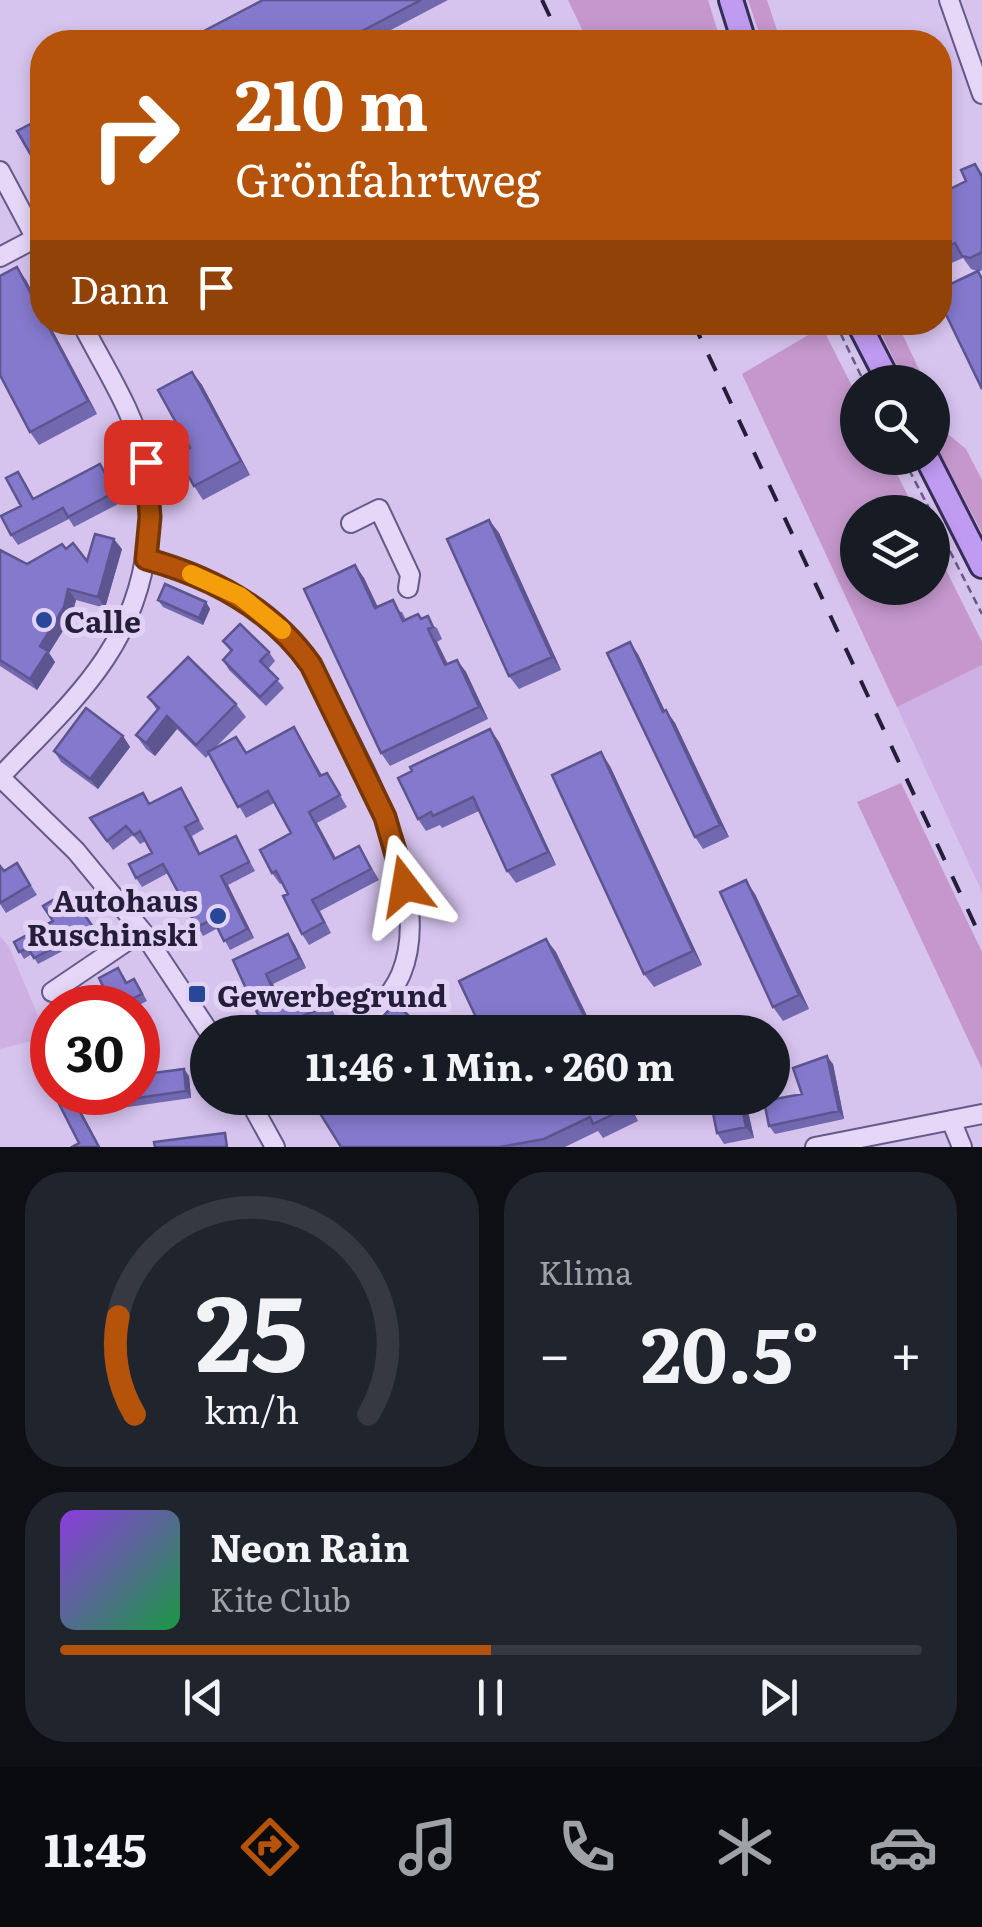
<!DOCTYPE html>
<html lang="de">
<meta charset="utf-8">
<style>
body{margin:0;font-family:Literata,serif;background:#20242c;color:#f1f3f6;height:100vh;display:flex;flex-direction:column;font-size:38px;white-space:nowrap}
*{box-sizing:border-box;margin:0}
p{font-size:32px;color:#9ea1a6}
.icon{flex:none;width:55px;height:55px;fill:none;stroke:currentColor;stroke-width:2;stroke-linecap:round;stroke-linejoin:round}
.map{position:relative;height:1147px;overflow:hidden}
.panel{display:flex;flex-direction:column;gap:25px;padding:25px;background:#0d0f14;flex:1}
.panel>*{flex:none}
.top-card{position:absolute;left:30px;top:30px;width:922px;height:305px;border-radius:40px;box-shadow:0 5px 15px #0003;background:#b45309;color:#fff;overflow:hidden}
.buttons{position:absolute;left:840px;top:365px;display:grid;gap:20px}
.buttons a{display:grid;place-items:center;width:110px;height:110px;border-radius:50%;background:#171b24;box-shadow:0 5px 15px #0003;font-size:50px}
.speed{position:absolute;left:30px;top:985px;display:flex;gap:20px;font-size:50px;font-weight:700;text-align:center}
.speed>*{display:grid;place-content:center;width:130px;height:130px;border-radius:50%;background:#171b24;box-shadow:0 5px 15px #0003;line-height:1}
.speed .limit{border:15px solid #d22;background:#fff;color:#111}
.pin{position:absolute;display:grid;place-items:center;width:85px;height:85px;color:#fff;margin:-42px;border-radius:20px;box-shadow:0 5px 15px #0006}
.me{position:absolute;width:110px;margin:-55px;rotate:346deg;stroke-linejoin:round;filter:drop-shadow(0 0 8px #0008)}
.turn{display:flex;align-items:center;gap:35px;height:210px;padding:0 40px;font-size:45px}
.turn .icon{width:130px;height:130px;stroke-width:2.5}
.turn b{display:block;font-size:70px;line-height:85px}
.then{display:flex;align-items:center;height:95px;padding:0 40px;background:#0003;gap:20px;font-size:38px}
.big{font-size:75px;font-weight:700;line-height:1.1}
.panel .widget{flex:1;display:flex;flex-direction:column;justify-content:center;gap:15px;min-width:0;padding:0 35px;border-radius:40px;background:#20242c}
.panel .dial{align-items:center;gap:0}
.dial svg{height:260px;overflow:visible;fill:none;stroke:#363941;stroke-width:7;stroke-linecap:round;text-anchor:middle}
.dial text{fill:#f1f3f6;stroke:none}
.song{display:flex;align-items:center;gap:30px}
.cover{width:120px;height:120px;border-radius:15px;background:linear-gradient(135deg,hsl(270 70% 55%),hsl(140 70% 35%))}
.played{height:10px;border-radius:5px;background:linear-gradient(90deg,#b45309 50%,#363941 50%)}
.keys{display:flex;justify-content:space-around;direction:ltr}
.heat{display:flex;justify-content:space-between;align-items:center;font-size:55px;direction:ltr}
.panel .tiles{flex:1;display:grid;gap:25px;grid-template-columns:1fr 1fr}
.widget:last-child{grid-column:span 2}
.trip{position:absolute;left:190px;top:1015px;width:600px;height:100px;border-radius:50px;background:#171b24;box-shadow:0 5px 15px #0003;font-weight:700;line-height:100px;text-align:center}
.dock{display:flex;height:160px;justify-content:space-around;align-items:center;background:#090b0e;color:#9ea1a6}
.dock .icon{width:70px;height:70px}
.dock .current{color:#b45309}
.dock b{font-size:45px;color:#f1f3f6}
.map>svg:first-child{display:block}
</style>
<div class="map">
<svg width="982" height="1147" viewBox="0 0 982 1147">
<rect width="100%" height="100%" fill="#d6c3ee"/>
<path fill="#ceb0e4" d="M982 665V892L897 707Z
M0 936 9 947 47 1037 0 1049Z"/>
<path fill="#c597cd" d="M568 0H708L721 42H588Z
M748 0H767L781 42H762Z
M876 323H897L925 382H905Z
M822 327 857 396 858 458H889L916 512H858V588H932L933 544 982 642V665L897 707 742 374Z
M932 400 948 434 966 449 982 480V533L933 440Z
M901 783 982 952V1069L857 802Z"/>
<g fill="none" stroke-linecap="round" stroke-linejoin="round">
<defs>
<path id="minor" d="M949 0 982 94
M0 171 42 250
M0 257 36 238
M351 523 379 509 410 575 408 588
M146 559C212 577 271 608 311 665 350 744 438 886 401 974 390 999 371 1015 352 1032
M0 777C69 704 135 651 147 544 151 517 152 487 145 461 134 411 104 367 81 322
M0 777 76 851 142 931 209 1032
M52 992 142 931
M248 1098 275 1147
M951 1120 962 1147
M815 1147 982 1114"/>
<path id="major" d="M731 0 744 42
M858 322 889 382
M927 458 982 566"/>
</defs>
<use href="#minor" stroke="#665a89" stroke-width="22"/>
<use href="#major" stroke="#362e57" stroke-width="28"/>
<path stroke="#665a89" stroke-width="2.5" stroke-dasharray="8 5" stroke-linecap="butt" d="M835 322 864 382
M903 458 931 512
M932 516 982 614"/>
<use href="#minor" stroke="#e6d7f9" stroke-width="18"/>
<use href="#major" stroke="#c09bf2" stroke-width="22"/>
<path stroke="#241e39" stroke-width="4" stroke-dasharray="18 18" stroke-linecap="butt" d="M542 0 562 42
M693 322 982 940"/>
</g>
<path fill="#7268b0" d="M263 0H448L368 42H183Z
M975 164 982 173V270L978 272 982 277 977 271 971 269 963 258 940 268V194L966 181Z
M26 280 97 414 39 445 30 432Z
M192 372 202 385 250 475 203 500 194 486 190 448Z
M100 464 122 502 74 527 69 519 18 545 11 535 21 506 25 482 34 499Z
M489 520 499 533 561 670 519 689 509 676Z
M66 549 87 561 122 549 105 608 76 600 71 618 49 653 55 662 37 690 0 666V550L27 564Z
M355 565 364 578 378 607 402 612 406 620 418 614 422 619 437 628 442 639 437 642 448 664 457 660 466 672 488 719 390 766 381 753Z
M158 600 206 602 210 609 203 625 163 607Z
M223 641 269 652 275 661 268 669 284 688 266 706 229 670 223 660 231 652Z
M638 654 665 711 675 723 729 837 703 849 695 837Z
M148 697 236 704 246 717 215 748 247 753 294 727 322 775 327 773 347 807 317 823 336 858 359 846 379 880 320 911 331 933 309 945 302 934 288 894 282 883 280 884 272 873 291 833 274 803 246 818 209 754 206 758 177 729 155 756 146 749 136 735 157 710Z
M490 729 499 742 556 865 516 883 507 871 479 811 442 828 440 825 426 831 418 819 412 771Z
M123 736 130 747 98 789 61 762 54 751Z
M610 766 702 965 654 987 644 974Z
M181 788 204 829 192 836 200 853 236 836 255 871 228 885 254 938 230 950 218 928 203 936 168 873 142 887 136 878 152 853 146 841 140 844 133 835 113 850 90 818 150 803Z
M17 863 37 895 6 913 0 904V866L4 871Z
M755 894 809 1009 783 1021 773 1007Z
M78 905 97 933 38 964 32 954 24 959 14 942Z
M288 934 295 945 306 968 273 984 281 1001 318 985 325 995 335 1016 297 1032H266L233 960Z
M123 975 127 982 139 986 147 1001 133 1008H104L110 1001Z
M408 1015 418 1028 414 1031 376 1032Z
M138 1027 144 1045 138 1047Z
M833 1064 844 1119 775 1134 769 1126Z
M189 1076 191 1098 121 1108 116 1101Z
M626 1098 638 1121 603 1138 598 1131 565 1147H341Z
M741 1098 747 1107 754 1138 724 1144 717 1133Z"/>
<path fill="#5d5590" d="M17 267 26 280 42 311V315Z
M46 322H48L97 414 88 401Z
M192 372 202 385 250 475 241 461Z
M489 520 499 533 561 670 552 657Z
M114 539 122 549 105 608 98 597Z
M355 565 364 578 384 621 375 608Z
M68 589 76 600 71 618 49 653 55 662 37 690 30 679 40 646Z
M206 602 210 609 203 625 199 618Z
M428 629 437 642 454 678 445 665Z
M630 642 638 654 671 724 663 712Z
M457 660 466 672 488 719 479 707Z
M666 710 675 723 729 837 720 825Z
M167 716 177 729 155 756 146 743Z
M294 727 301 738 328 787 320 776Z
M490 729 499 742 556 865 548 852Z
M123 736 130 747 98 789 90 779Z
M601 752 610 766 702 965 693 951Z
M309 812 317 823 342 870 334 859Z
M221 876 228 885 254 938 247 929Z
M746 880 755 894 809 1009 799 995Z
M288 934 295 945 306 968 299 958Z
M546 939 556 952 595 1032H592Z
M266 974 273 984 286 1013 279 1002Z
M318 985 325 995 335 1016 328 1005Z
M827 1056 833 1064 844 1119 839 1111Z
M184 1069 189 1076 191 1098 186 1091Z
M69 1092H71L100 1147H99Z
M623 1098H626L638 1121 628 1107Z
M740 1098 747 1107 754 1138 746 1127Z"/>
<path fill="#8579cd" stroke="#5d5590" stroke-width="2.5" d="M263 0H421L341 42H183Z
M42 118V174L17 131Z
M975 164 982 177V252L970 258 962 256 955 243 940 250V194L966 181 961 170Z
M17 267 42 315V322H46L88 401 30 432 0 375V276Z
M978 271 982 279V389L940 302V289Z
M192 372 241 461 194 486 177 455 190 448 158 390Z
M100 464 115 492 68 517 63 508 11 535 1 516 21 506 6 478 18 472 33 499Z
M489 520 552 657 509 676 447 539Z
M95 534 114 539 98 597 68 589 64 607 40 646 48 651 30 679 0 660V550L27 564 62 544 66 549 73 543 87 561Z
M355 565 375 608 393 600 403 621 418 614 421 619 428 616 433 627 428 629 445 665 457 660 479 707 381 753 304 589Z
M165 584 206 602 199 618 158 600Z
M240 624 269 652 260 661 278 679 260 697 223 660 232 650 223 641Z
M630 642 663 712 666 710 720 825 695 837 607 653Z
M188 657 236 704 196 745 167 716 146 743 136 735 159 708 148 697Z
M86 708 123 736 90 779 54 751Z
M294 727 320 776 327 773 340 795 309 812 334 859 359 846 371 869 312 900 324 922 302 934 283 896 288 894 276 871 272 873 260 850 291 833 268 791 238 807 208 752 236 737 246 753Z
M490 729 548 852 507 871 473 797 433 816 431 812 418 819 398 778 412 771 410 767Z
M601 752 693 951 644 974 552 775Z
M181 788 198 820 185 827 199 854 236 836 249 862 221 876 247 929 224 941 213 919 197 927 163 864 136 878 129 864 152 853 140 831 134 835 126 826 107 841 90 818 143 793 149 804Z
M17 863 30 885 0 903V866L4 871Z
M746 880 799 995 773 1007 720 892Z
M53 900 62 915 78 905 93 927 34 958 28 948 19 952 14 942 53 921 43 906Z
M288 934 299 958 266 974 279 1002 318 985 328 1005 266 1032 233 960Z
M546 939 592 1032H483L459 981Z
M118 968 126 983 134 979 142 994 126 1002 128 1008H104L102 1005 110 1001 99 978Z
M395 1003 408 1015 405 1018 412 1032H376L373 1028Z
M827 1056 839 1111 769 1126 764 1101 802 1094 793 1068Z
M184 1069 186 1091 116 1101 115 1092H138V1075Z
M53 1092H69L99 1147H72L79 1143Z
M348 1098H623L628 1107 593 1124 590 1117 544 1139 500 1147H341L321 1115Z
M737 1098H740L746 1127 717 1133 711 1103Z
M225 1133 227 1147H155L154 1142Z"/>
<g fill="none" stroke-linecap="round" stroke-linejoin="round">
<defs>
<path id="route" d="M146 462 150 517 146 559C212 577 271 608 311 665L385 817 405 886"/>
</defs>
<use href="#route" stroke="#753606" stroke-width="25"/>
<use href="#route" stroke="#b45309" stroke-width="18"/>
<path stroke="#f59e0b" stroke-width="18" d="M191 574 240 596 282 630"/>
</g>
<g fill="#294799" stroke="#e2d3f6" stroke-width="4">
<circle cx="44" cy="620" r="10"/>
<circle cx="218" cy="916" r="10"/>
<rect x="187" y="984" width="20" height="20" rx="5"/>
</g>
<g text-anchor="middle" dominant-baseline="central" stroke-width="10" stroke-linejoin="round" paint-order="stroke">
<g font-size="30" font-weight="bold" fill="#241e39" stroke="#e2d3f6" text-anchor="start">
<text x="64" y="620">Calle</text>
<text x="198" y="899" text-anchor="end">Autohaus<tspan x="198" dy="34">Ruschinski</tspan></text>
<text x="217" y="994">Gewerbegrund</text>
</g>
</g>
</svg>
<div class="buttons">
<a><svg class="icon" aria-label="search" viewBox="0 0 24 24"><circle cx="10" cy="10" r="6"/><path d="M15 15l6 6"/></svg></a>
<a><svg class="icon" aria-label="layers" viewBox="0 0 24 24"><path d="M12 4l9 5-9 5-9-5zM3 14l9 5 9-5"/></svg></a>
</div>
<div class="speed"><div class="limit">30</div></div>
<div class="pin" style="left:146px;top:462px;background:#d93025"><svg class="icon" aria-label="arrive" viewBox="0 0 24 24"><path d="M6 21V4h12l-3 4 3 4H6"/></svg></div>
<svg class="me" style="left:405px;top:886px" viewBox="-20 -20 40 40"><path d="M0-17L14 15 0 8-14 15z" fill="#b45309" stroke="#fff" stroke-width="4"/></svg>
<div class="trip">11:46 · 1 Min. · 260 m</div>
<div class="top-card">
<div class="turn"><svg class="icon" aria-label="right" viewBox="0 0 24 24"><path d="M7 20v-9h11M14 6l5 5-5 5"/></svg><div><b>210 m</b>Grönfahrtweg</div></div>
<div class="then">Dann<svg class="icon" aria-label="arrive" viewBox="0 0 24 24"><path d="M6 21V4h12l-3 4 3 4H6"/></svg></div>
</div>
</div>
<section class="panel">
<div class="tiles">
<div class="widget dial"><svg viewBox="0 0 100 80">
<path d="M14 69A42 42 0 1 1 86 69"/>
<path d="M14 69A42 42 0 0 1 9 39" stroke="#b45309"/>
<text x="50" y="56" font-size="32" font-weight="700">25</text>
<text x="50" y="72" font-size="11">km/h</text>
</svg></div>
<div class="widget"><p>Klima</p>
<div class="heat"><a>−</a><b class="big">20.5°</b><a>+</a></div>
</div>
<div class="widget">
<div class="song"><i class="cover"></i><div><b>Neon Rain</b><p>Kite Club</p></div></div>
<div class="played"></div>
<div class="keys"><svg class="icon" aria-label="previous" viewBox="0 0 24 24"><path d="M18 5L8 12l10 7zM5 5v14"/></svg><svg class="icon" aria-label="pause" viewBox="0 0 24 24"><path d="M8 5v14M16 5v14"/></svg><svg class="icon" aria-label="next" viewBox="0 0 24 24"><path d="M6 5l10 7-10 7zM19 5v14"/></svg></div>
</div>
</div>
</section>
<nav class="dock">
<b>11:45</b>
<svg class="icon current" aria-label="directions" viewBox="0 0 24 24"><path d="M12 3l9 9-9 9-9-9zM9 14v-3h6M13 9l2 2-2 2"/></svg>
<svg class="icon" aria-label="music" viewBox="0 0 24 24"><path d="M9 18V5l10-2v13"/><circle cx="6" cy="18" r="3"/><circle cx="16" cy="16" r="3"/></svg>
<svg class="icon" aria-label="phone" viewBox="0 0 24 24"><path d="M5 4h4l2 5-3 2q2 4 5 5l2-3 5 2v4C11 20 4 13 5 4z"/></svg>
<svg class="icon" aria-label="climate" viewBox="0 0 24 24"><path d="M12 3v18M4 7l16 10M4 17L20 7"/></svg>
<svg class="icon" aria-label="car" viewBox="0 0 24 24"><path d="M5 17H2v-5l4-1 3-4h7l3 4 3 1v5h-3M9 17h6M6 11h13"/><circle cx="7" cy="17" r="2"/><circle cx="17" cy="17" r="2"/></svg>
</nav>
